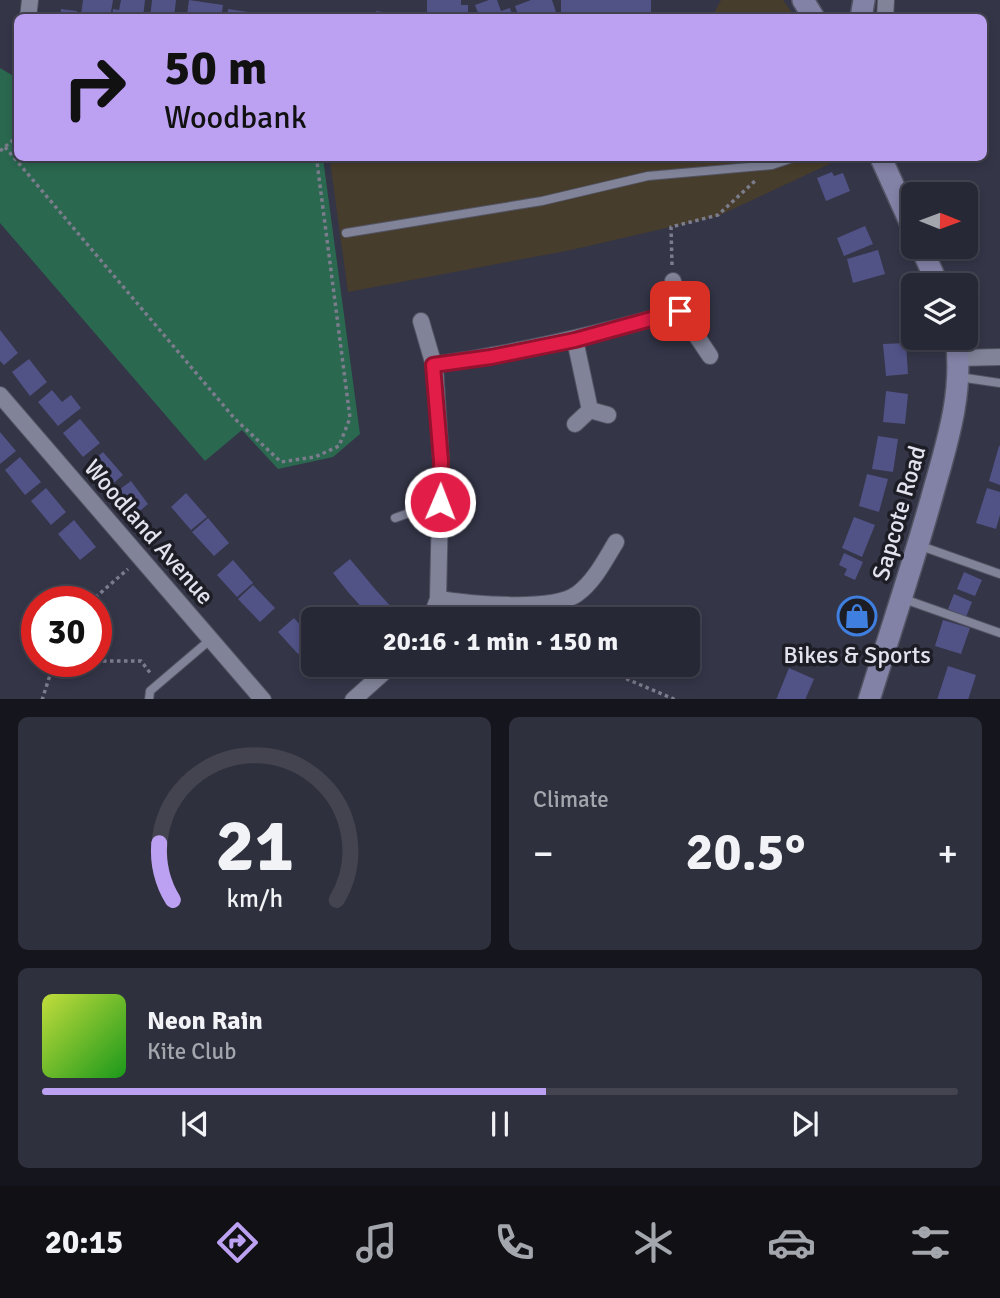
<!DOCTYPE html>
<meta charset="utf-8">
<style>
body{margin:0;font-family:Signika,sans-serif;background:#2f303d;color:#f1f3f6;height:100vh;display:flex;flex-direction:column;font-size:26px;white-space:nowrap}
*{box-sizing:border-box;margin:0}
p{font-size:23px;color:#a4a6ad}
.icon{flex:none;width:38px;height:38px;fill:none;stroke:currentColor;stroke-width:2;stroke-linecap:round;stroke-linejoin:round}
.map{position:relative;height:699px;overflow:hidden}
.drawer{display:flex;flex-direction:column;gap:18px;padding:18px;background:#15161d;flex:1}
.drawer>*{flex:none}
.top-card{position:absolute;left:14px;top:14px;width:973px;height:147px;border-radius:10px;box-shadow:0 4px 10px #0003,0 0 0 2px #434450;background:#bca0f2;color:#111;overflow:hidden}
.needle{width:46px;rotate:91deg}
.controls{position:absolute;left:901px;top:182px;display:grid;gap:14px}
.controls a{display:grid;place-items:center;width:77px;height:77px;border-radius:10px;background:#272835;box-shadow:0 4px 10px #0003,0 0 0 2px #434450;font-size:35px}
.speed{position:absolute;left:21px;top:586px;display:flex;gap:14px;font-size:35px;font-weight:700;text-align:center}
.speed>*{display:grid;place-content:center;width:91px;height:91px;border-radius:50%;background:#272835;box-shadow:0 4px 10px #0003,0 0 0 2px #434450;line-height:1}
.speed .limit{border:10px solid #d22;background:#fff;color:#111}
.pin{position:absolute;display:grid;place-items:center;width:60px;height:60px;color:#fff;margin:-30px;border-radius:14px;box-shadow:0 4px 10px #0006}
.me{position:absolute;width:77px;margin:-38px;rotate:1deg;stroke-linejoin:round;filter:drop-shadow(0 0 5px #0008)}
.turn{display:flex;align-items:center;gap:24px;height:147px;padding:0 35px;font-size:32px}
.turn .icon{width:91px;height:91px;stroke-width:2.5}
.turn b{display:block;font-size:49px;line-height:60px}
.big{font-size:52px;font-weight:800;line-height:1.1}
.drawer .card{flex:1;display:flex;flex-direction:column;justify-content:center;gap:10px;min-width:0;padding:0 24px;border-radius:10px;background:#2f303d}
.drawer .dial{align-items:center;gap:0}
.dial svg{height:182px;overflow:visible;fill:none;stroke:#434450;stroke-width:7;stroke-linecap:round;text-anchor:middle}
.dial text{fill:#f1f3f6;stroke:none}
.song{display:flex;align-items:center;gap:21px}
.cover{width:84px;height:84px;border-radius:10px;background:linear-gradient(135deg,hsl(70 70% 55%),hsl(120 70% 35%))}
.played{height:7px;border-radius:4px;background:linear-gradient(90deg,#bca0f2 55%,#434450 55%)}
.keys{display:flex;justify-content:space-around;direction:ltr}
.heat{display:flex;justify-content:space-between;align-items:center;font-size:38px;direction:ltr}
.drawer .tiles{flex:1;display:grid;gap:18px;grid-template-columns:1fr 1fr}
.card:last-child{grid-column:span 2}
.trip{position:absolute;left:301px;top:607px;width:399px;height:70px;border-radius:10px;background:#272835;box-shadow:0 4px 10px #0003,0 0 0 2px #434450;font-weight:800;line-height:70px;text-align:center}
.menu{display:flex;height:112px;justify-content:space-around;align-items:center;background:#101015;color:#a4a6ad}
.menu .icon{width:49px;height:49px}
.menu .selected{color:#bca0f2}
.menu b{font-size:32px;color:#f1f3f6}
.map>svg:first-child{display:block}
</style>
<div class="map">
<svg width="1000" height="700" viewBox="0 0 1000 700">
<rect width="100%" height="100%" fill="#343547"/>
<path fill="#473d2c" d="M721 0H783L795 17H712Z
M372 158H842L718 216 571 250 348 292 330 161Z"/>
<path fill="#2b6850" d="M0 68 17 78 18 158H323L360 434 333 457 278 469 242 430 205 461 0 223Z"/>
<path fill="#515286" d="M83 0H113L110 18 81 15Z
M121 0H145L143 18H112L113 9 119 10Z
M152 0H176L174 18H150Z
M189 0 223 5 221 18 187 15Z
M427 0H461V5H468V18H432V15H427Z
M489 0H497L501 11 510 8 513 18H480L475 5Z
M531 0H552L558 18H519L515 6Z
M561 0H651V14L581 13V18H571V13H561Z
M61 9 77 11 76 18H60Z
M228 9 248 12V18H227Z
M376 11 397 14 396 18H375Z
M13 38H18V54H12Z
M832 172 834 176 843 173 850 191 826 201 817 178Z
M865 226 873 244 844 256 837 238Z
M878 250 885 274 853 283 847 259Z
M0 330 18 353 4 365 0 361Z
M906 343 908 374 886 376 883 344Z
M29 359 47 382 30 396 12 372Z
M52 390 62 402 71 395 81 408 58 426 38 402Z
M886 391 908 394 905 424 883 422Z
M80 419 100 443 83 457 63 433Z
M0 432 16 451 0 464Z
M878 436 898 439 893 472 872 469Z
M999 446H1000V485L989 481Z
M103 452 123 475 109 487 89 464Z
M20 457 41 482 25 495 5 470Z
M867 474 888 479 879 512 859 506Z
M131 481 148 504 134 516 116 492Z
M46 488 66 512 51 525 31 501Z
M987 488 1000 492V515L996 529 976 523Z
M186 493 207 517 191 530 171 507Z
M854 517 875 525 862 557 842 548Z
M208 518 229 543 214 556 192 532Z
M74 520 96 547 80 560 58 534Z
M844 553 863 562 855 580 844 575 847 569 839 565Z
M350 559 375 589 403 620H373L348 592 333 573Z
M233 560 253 583 237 597 217 575Z
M964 572 982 580 975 596 957 589Z
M253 585 275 608 260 622 238 599Z
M954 594 972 602 966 617 948 609Z
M294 618 313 639 298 654 278 632Z
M943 620 970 628 961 654 935 646Z
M313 643V665H337L322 679 300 656Z
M948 666 976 675 968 700H937Z
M789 668 814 679 805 700H776Z"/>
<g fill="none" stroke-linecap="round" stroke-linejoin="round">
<defs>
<path id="lane" d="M346 233 542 201 648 176 772 165 793 158
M959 377 1000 383
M395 518 440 502
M918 545 1000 574
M904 599 1000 633
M149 700 150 691 211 639"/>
<path id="street" d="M28 18 30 0
M885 18 886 0
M673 281 680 311 710 356
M421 321 435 369 441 461 438 599 430 620
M575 340 590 410
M959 358 1000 357
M433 365C519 353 597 334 680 311
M0 395 263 700
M575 424 590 410 608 415
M438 599C469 604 553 612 577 594 594 582 605 560 616 542
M353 700 392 665"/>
<path id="secondary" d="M803 0 814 18
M861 18 864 0
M881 158 914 231
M921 247 938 285
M869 700C890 633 912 567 931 500 946 446 964 394 956 338"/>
</defs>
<use href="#lane" stroke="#535463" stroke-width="10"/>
<use href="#street" stroke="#535463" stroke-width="18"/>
<use href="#secondary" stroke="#535463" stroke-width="24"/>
<path stroke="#7b7c8c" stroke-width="3.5" stroke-dasharray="3.5 3.5" stroke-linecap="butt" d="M5 147 235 419 281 462 315 457 339 446 350 418 317 162 310 158
M0 151 18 136
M672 265 671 227 718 215 756 180
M90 602 128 569
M96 661H141L151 674
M594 665 676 700
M42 700 51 672 60 662"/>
<use href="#lane" stroke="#818399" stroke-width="8"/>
<use href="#street" stroke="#818399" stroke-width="16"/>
<use href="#secondary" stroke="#8281a6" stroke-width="21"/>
</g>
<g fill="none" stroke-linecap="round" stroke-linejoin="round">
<defs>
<path id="route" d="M440 502 441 461 433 365 491 357 575 340 680 311"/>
</defs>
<use href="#route" stroke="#92132f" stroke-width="18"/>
<use href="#route" stroke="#e11d48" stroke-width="12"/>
</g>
<defs>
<symbol id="shop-ring" viewBox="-11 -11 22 22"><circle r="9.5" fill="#1d1d26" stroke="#3f7fe0" stroke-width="1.5"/><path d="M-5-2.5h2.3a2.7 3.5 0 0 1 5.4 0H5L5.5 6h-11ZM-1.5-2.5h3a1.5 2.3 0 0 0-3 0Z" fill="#3f7fe0"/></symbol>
</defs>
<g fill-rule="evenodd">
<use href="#shop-ring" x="835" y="594" width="44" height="44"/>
</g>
<g text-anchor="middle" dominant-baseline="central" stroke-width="7" stroke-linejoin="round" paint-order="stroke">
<g font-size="24" fill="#e2e3ef" stroke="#1d1d26">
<text transform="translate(899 513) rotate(-74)">Sapcote Road</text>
<text transform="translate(149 532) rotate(49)">Woodland Avenue</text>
</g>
<g font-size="24" fill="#e2e3ef" stroke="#1d1d26">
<text x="857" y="655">Bikes &amp; Sports</text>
</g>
</g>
</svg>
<div class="controls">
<a><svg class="needle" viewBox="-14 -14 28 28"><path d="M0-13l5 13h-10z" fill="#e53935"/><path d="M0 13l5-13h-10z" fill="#a4a6ad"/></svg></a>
<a><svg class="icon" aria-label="layers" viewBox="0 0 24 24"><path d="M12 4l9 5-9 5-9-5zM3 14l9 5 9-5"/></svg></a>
</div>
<div class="speed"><div class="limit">30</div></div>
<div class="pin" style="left:680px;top:311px;background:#d93025"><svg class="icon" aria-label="arrive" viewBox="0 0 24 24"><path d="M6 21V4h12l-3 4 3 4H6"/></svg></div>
<svg class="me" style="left:440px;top:502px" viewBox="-20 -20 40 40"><circle r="17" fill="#e11d48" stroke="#fff" stroke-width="3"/><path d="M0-11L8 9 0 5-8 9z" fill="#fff"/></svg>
<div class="trip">20:16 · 1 min · 150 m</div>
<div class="top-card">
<div class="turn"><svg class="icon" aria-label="right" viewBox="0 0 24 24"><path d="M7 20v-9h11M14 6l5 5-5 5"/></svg><div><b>50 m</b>Woodbank</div></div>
</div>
</div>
<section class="drawer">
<div class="tiles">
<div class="card dial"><svg viewBox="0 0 100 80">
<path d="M14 69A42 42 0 1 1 86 69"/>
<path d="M14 69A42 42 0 0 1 8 44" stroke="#bca0f2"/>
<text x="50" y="56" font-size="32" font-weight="700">21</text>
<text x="50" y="72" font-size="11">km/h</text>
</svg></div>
<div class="card"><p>Climate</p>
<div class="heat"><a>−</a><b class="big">20.5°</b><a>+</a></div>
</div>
<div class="card">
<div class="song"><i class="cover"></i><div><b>Neon Rain</b><p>Kite Club</p></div></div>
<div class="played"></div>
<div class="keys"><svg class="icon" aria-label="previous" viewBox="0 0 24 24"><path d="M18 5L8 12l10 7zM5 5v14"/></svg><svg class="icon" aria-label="pause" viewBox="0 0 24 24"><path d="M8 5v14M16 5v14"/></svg><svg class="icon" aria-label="next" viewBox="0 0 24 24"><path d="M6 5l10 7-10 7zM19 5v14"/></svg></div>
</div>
</div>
</section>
<nav class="menu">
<b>20:15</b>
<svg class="icon selected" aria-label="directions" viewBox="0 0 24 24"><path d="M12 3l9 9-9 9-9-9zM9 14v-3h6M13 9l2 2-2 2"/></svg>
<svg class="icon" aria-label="music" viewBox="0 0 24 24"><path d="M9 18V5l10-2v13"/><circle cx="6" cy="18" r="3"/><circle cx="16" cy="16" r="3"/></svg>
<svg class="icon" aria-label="phone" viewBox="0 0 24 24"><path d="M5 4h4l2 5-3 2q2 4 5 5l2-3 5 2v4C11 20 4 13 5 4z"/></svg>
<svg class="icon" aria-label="climate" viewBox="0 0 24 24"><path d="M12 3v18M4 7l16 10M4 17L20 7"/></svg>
<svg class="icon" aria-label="car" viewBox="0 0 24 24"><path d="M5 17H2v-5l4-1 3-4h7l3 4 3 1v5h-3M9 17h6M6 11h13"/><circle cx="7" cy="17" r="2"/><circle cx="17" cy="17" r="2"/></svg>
<svg class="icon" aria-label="filters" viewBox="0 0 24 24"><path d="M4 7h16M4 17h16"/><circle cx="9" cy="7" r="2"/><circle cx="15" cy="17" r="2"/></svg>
</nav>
